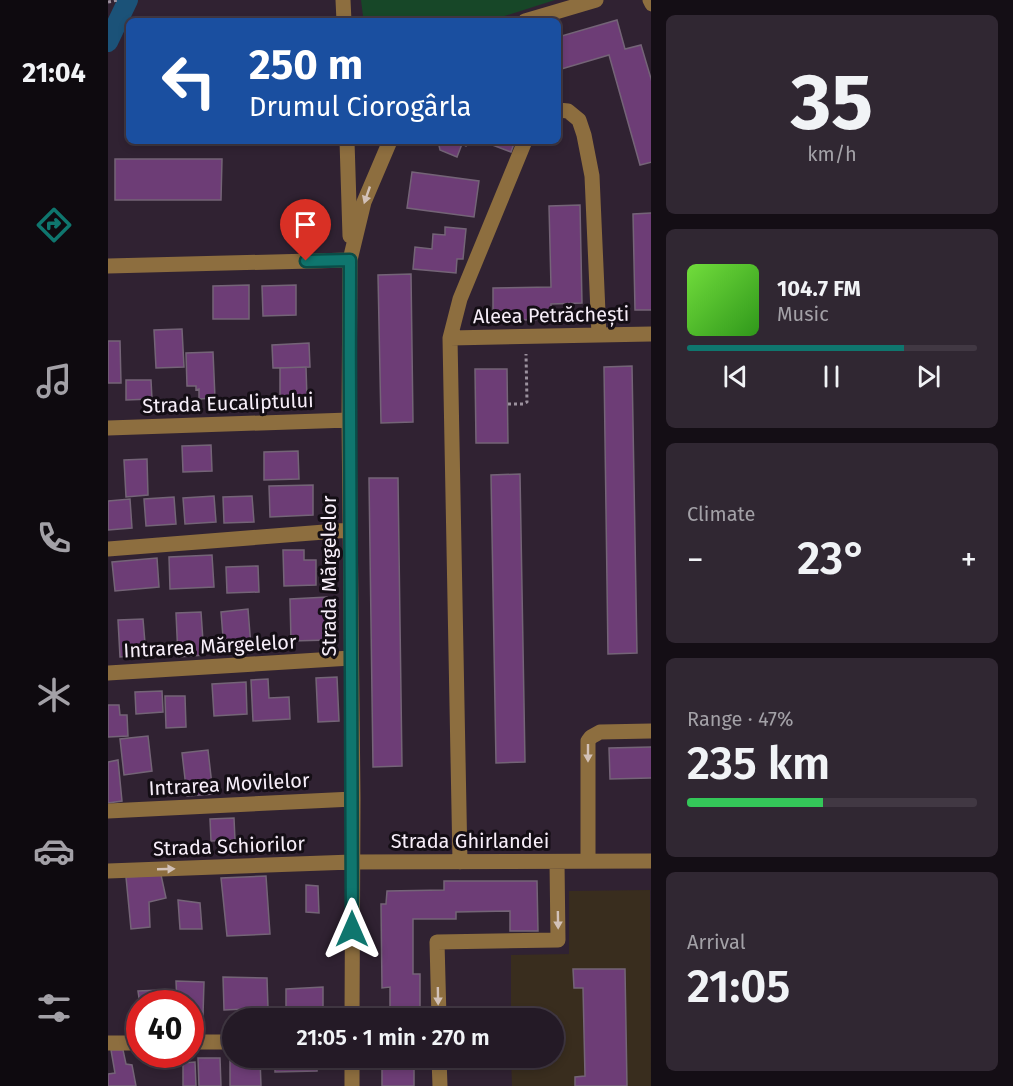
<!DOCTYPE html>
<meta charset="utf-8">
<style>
body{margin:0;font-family:"Fira Sans",sans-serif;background:#302732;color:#f1f3f6;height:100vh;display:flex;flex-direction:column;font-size:22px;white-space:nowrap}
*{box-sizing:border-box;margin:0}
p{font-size:20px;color:#a3a1a7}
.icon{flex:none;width:33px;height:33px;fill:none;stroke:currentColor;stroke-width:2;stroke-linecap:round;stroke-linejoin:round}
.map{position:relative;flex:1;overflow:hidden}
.panel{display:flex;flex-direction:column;gap:15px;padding:15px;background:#140e15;width:362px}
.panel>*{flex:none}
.hud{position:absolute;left:18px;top:18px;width:435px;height:126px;border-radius:9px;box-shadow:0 3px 9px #0003,0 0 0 2px #413843;background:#1a4fa0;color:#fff;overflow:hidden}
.speed{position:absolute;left:18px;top:990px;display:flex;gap:12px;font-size:30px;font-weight:700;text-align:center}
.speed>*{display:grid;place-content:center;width:78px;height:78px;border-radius:50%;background:#241a26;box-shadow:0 3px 9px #0003,0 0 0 2px #413843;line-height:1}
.speed .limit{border:9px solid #d22;background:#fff;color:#111}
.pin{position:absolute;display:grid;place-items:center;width:51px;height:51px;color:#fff;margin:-62px -26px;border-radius:50% 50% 50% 0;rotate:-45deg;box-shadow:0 0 6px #0007}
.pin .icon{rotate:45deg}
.me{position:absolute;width:66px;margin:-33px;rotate:0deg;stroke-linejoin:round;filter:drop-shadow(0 0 4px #0008)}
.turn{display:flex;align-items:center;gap:21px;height:126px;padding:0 24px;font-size:27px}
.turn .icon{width:78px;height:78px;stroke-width:2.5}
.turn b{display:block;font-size:42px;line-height:51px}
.big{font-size:45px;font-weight:600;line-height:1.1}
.panel .card{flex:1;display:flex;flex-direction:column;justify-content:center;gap:9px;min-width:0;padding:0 21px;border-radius:9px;background:#302732}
.panel .dial{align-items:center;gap:0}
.dial b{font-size:78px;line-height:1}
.song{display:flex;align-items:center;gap:18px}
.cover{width:72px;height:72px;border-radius:9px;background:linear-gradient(135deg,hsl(100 70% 55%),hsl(110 70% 35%))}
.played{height:6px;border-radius:3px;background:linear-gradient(90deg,#0f766e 75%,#413843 75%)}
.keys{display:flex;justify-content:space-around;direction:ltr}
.heat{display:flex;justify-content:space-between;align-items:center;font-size:33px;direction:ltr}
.charge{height:9px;border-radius:4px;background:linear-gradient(90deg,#34c759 47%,#413843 0)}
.trip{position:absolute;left:114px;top:1008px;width:342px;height:60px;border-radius:30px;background:#241a26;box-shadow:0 3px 9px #0003,0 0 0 2px #413843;font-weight:600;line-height:60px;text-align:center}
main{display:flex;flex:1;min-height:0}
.tab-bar{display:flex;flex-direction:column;width:108px;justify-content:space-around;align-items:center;background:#0e0a0f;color:#a3a1a7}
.tab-bar .icon{width:42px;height:42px}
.tab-bar .on{color:#0f766e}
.tab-bar b{font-size:27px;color:#f1f3f6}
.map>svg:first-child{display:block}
</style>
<main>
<nav class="tab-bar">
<b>21:04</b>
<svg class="icon on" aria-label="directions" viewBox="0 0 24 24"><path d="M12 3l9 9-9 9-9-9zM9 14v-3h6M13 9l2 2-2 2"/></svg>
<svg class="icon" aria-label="music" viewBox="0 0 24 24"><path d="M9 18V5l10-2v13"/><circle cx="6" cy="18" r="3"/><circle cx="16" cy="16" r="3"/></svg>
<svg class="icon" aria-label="phone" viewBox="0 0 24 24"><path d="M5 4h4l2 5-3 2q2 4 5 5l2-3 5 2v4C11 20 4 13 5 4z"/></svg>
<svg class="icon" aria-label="climate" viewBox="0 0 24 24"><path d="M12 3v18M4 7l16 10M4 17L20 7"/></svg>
<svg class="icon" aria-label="car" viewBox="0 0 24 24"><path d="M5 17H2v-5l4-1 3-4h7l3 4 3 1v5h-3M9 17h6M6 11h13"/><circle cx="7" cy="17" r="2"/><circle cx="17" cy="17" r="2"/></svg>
<svg class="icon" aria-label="filters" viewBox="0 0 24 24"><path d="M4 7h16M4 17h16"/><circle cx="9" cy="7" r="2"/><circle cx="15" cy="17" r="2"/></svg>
</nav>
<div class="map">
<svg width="544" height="1086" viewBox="0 0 544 1086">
<rect width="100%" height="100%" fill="#302232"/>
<path fill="#392d1e" d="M542 890 543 1086H404L403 1058H446V1018H403V955L461 954V891Z"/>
<path fill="#174728" d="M253 0H447L381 21H275L255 16Z"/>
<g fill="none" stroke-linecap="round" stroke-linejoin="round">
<path stroke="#1b5278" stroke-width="20" d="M0 42 20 0"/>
</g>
<path fill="#6d3d76" stroke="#746477" stroke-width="1.5" d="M509 20 517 49 533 45 544 82V162L532 165 501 55 450 70V37Z
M330 141H360L358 146 354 144 349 157 332 150Z
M379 141H407L403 152 379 143Z
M7 159H114L113 200H7Z
M304 172 371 181 366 217 299 208Z
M472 205 474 303 443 304V319L385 321V288L443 287 441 206Z
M544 213V310H527L525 214Z
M337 227 358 229 355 259H349L348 273 305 269 307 247 324 249 325 234 337 235Z
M303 274 305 422 273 423 270 275Z
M141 285V319H105V286Z
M188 285V315L155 316 154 286Z
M74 329 76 367 48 368 46 330Z
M0 341H12L13 383H0Z
M201 343 202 367 165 368 164 345Z
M105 352 107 398 91 399V389L88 390V386H79L78 353Z
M524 366 529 653 500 654 496 367Z
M198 367 199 399H172V368Z
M367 369H399L400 443H368Z
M18 380H43L44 399 18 400Z
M103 445 104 471 75 472 74 446Z
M190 451 191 479 156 480V452Z
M39 459 40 495 18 497 16 460Z
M412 474 417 762 388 763 383 475Z
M261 478H290L294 766 265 767Z
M205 485V515L162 517 161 486Z
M106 496 108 522 77 524 75 498Z
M144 496 146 522 116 523 115 497Z
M66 497 68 524 38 526 36 499Z
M22 499 24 528 0 530V501Z
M175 550H196V560H208V585L176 586Z
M104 555 106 587 62 589 61 557Z
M49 558 51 587 7 591 4 562Z
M150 566 151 592 119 593 118 567Z
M219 597 221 640 183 641 182 599Z
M140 609 143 647 116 650 113 612Z
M93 612 96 655 70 657 68 613Z
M35 619 38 655 12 657 10 620Z
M229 677 231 721 210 722 208 678Z
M160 679 161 698 181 697 182 719 145 721 143 680Z
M138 682 139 714 106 716 104 684Z
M54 691 55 712 28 714 27 692Z
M57 696H77L78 727 58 728Z
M0 705H11L12 715H19L20 736 0 737Z
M40 736 44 771 16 775 12 739Z
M544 747V778L502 779 501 748Z
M100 750 105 794 79 796 74 753Z
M10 760 14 801 0 803V762Z
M126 818 127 840 103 841 102 819Z
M53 875 58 898 41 902 42 927 23 929 18 877Z
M158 876 162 934 119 936 113 878Z
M336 881H429L430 931H402V911L348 912V919H305V974H312V1018H282V987L274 988 273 904H278L279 891 336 890Z
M198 885 210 886 211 913 198 912Z
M70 900 92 903 94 929H72Z
M465 969H517L519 1086H467V1077L477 1076 475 988H466Z
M115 977 159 978 160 1008 116 1010Z
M68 981 96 982 95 1015H82V1004H69Z
M215 987V1018H196V1010L178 1011V989Z
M53 990V1004L32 1005 30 991Z
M3 1050H15L18 1064 24 1065 28 1086H0V1074L7 1073Z
M90 1058H112L113 1086H91Z
M152 1058 153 1086H122V1059Z
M167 1058H209V1071L167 1072Z
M274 1058H306V1086H274Z
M87 1062 88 1086H75V1063Z"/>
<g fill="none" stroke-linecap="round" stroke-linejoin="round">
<path stroke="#9c919e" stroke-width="3" stroke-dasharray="3 3" stroke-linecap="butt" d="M0 2 10 0
M400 404H415L419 402 418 354"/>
<path stroke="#8d6e3f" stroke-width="15" d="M235 0 236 21
M542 0 544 4
M417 21 488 0
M450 110 460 111 471 120 476 135 484 176 491 335
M239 141 242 236
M0 266 242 260
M342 338 544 334
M0 428 241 420
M0 549 242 530
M0 673 243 658
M0 811 245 799
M480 861V741L483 737 492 732 544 731
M352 862 342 338 352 299 417 141
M0 871 244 862 544 861
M244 1018 245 799 241 420 242 260 256 202 282 141
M331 1018 329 942 450 940 449 862
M82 1042H124
M0 1043H32
M331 1058 332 1086
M244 1086V1058"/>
</g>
<defs><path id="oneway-solid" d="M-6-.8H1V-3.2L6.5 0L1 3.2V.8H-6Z" transform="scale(1.5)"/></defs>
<g fill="#d2c1b8">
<use href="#oneway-solid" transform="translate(259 195) rotate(109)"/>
<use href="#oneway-solid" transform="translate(480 753) rotate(90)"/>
<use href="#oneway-solid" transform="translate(58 869) rotate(-2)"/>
<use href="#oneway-solid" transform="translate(450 920) rotate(89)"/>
<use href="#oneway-solid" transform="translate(330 996) rotate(89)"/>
</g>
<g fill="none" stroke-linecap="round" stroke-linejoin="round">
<defs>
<path id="route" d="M198 261 242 260C241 483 244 706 244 929"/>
</defs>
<use href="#route" stroke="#0a4d48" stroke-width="15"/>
<use href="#route" stroke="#0f766e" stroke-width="10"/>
</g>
<g text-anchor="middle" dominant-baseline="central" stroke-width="6" stroke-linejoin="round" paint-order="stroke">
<g font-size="20" fill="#f7eef9" stroke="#140e15">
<text transform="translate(443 315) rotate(-1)">Aleea Petrăchești</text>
<text transform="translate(120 403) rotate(-2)">Strada Eucaliptului</text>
<text transform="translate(221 576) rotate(-90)">Strada Mărgelelor</text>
<text transform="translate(102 646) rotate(-3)">Intrarea Mărgelelor</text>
<text transform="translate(121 784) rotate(-3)">Intrarea Movilelor</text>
<text x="362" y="841">Strada Ghirlandei</text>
<text transform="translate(121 846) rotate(-2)">Strada Schiorilor</text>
</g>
</g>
</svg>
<div class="speed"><div class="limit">40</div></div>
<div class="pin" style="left:198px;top:261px;background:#d93025"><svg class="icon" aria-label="arrive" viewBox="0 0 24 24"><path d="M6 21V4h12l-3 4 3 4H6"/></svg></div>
<svg class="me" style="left:244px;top:929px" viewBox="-20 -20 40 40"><path d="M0-17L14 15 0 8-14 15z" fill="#0f766e" stroke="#fff" stroke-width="4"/></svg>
<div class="trip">21:05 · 1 min · 270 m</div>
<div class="hud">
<div class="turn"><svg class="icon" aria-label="left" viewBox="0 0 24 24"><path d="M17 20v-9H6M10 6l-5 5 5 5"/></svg><div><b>250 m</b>Drumul Ciorogârla</div></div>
</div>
</div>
<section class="panel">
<div class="card dial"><b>35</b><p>km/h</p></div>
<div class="card">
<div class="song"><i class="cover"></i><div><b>104.7 FM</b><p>Music</p></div></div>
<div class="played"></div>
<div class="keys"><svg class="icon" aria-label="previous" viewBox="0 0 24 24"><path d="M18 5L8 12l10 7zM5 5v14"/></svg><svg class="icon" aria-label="pause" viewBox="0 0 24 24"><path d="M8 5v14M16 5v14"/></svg><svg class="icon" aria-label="next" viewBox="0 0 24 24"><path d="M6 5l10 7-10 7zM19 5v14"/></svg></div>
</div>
<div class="card"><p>Climate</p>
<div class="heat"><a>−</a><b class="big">23°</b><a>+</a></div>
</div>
<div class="card"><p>Range · 47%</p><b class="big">235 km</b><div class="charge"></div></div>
<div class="card"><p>Arrival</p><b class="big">21:05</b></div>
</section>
</main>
